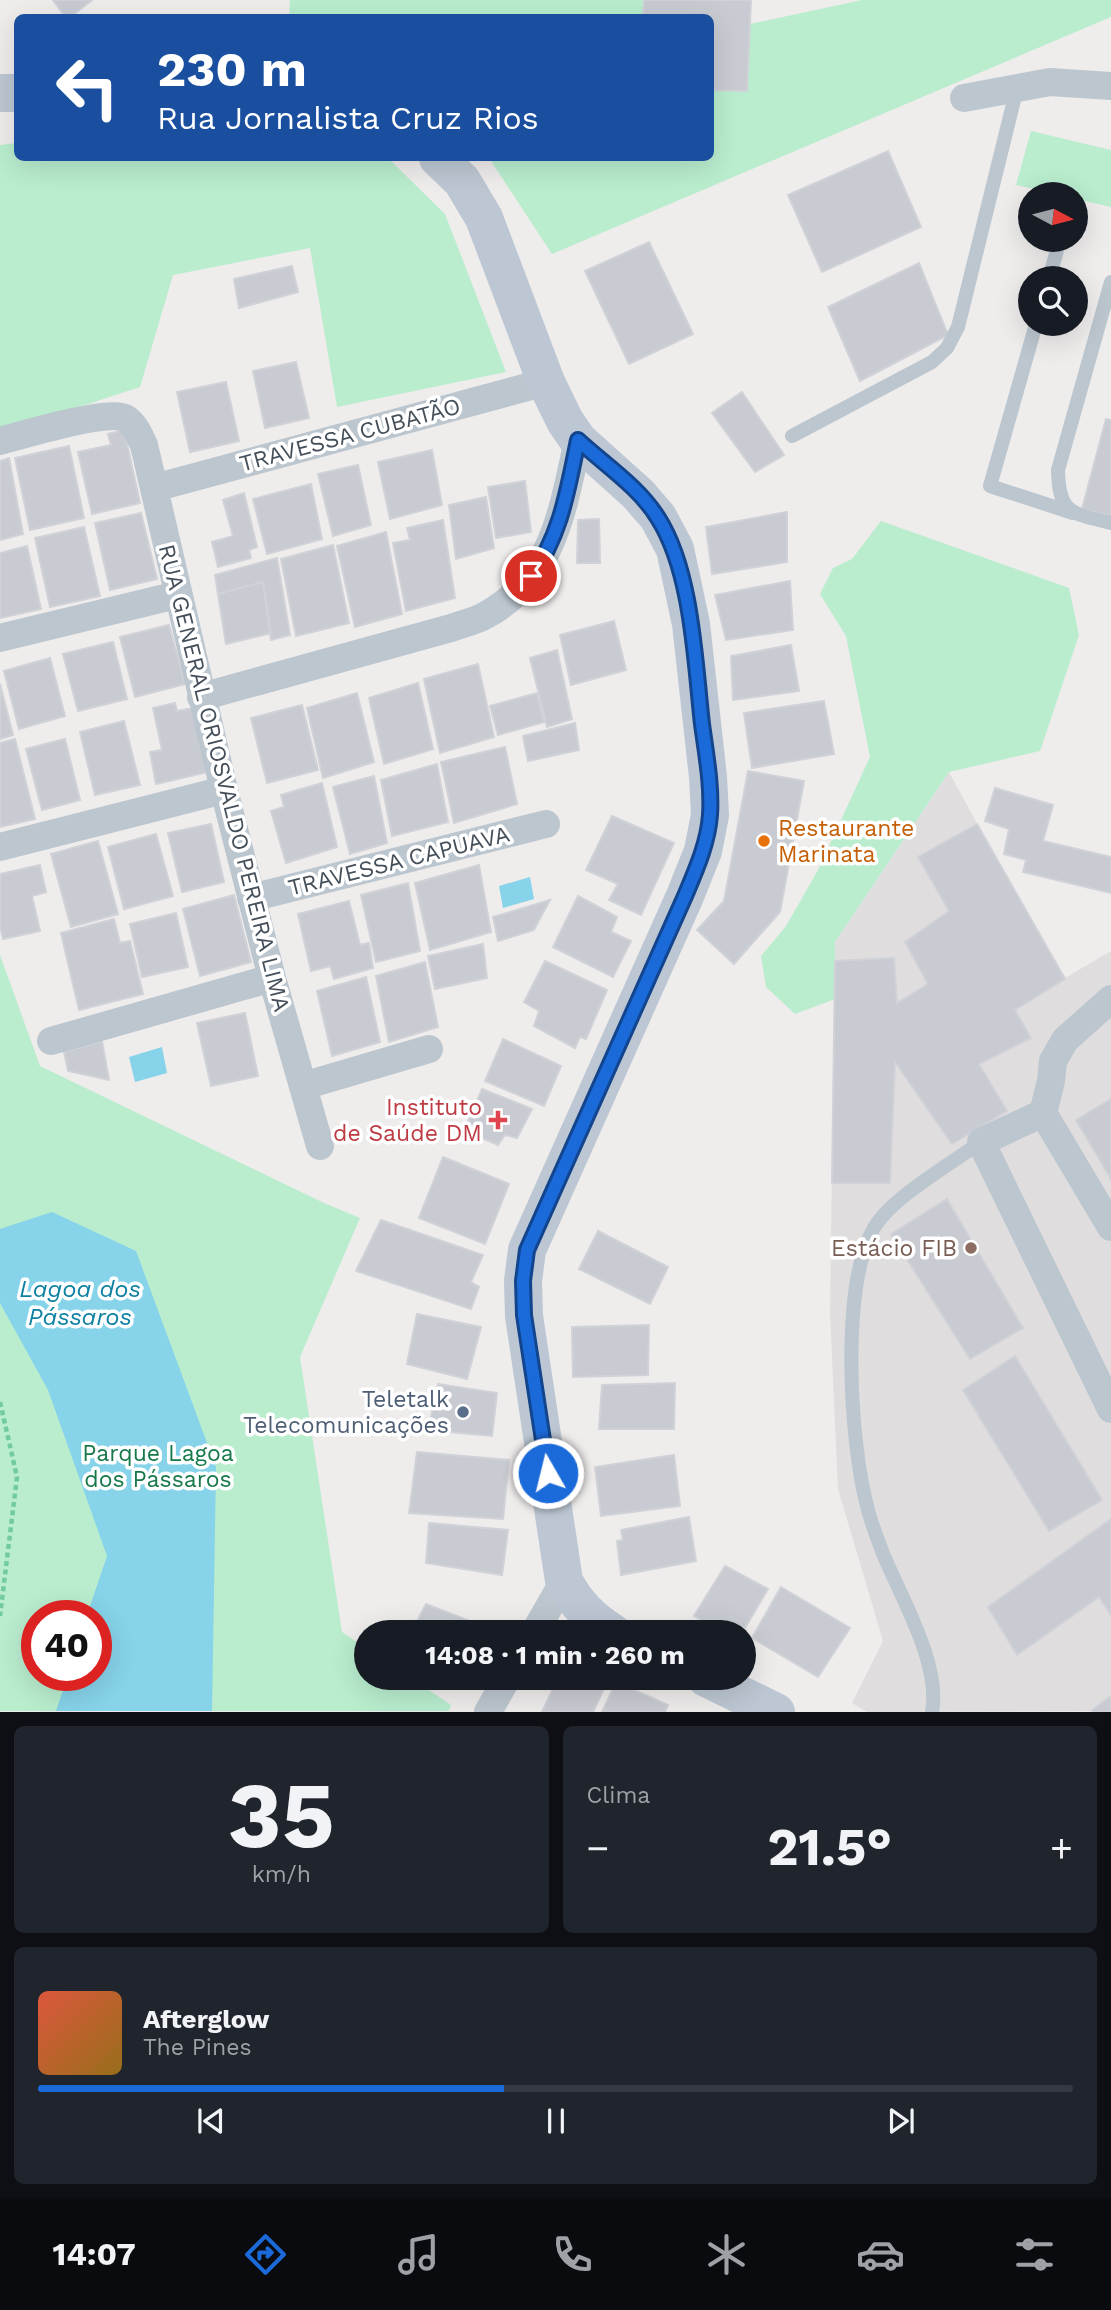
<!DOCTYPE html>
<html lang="pt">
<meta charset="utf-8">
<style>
body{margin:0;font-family:"Work Sans",sans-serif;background:#20242c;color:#f1f3f6;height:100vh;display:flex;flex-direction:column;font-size:26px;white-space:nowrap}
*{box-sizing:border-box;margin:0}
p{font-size:23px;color:#9ea1a6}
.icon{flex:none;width:38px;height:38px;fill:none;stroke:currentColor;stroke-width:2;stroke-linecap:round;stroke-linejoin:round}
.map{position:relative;height:1712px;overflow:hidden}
.panel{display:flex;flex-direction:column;gap:14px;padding:14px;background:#0d0f14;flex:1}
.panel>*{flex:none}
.guide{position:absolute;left:14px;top:14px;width:700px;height:147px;border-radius:10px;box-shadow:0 7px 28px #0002;background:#1a4fa0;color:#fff;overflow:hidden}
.needle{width:46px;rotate:97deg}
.buttons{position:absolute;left:1018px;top:182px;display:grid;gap:14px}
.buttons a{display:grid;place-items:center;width:70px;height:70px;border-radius:50%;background:#171b24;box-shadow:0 7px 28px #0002;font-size:35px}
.speed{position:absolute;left:21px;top:1600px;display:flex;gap:14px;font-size:35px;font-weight:700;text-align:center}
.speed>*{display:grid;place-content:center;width:91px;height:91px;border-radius:50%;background:#171b24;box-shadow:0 7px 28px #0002;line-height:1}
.speed .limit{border:10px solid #d22;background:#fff;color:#111}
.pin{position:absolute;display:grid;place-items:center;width:60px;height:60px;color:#fff;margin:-30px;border:4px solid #fff;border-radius:50%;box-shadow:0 2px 7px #0007}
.me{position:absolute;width:77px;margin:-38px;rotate:352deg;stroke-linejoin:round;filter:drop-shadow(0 0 5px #0008)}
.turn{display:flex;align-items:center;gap:24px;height:147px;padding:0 28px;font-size:32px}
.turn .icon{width:91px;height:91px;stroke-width:2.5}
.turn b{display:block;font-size:49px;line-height:60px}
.big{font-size:52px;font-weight:700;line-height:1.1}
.panel .widget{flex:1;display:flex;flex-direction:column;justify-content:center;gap:10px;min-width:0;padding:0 24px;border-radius:10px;background:#20242c}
.panel .dial{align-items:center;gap:0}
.dial b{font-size:91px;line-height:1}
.song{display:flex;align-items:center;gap:21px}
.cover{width:84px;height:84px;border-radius:10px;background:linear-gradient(135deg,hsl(10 70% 55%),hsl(40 70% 35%))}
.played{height:7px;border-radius:4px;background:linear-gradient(90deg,#1b6ad9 45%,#363941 45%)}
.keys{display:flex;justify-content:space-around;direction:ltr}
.heat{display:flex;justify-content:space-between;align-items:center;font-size:38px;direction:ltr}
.panel .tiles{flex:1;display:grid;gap:14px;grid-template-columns:1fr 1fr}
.widget:last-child{grid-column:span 2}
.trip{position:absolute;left:354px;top:1620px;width:402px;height:70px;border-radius:35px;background:#171b24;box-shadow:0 7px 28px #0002;font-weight:700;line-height:70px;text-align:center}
.menu{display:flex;height:112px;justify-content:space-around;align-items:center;background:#090b0e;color:#9ea1a6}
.menu .icon{width:49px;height:49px}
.menu .active{color:#1b6ad9}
.menu b{font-size:32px;color:#f1f3f6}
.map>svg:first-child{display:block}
</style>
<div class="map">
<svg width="1111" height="1712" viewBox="0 0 1111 1712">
<rect width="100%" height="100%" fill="#efecec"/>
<path fill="#e0ddde" d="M949 772 1014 892 1065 978 1111 951V1711L867 1712 852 1703 883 1641 838 1489 830 1314 835 942Z"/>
<path fill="#b9edce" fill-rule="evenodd" d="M290 0H644L643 17 289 18Z
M862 0H1111V17L552 254 489 158H710L711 90 747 91 750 24Z
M1031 131 1111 150V207L1076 199V194H1057L1016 185Z
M17 143 18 158H388L445 214 506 372 337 407 310 248 173 275 140 387 0 433V145Z
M881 521 1069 588 1079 635 1040 751 949 772 835 942V999L795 1014 766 987 761 956 786 926 818 870 870 757 846 636 820 594 833 568 852 559Z
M0 955 40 1066 324 1203 360 1218 300 1357 342 1632 366 1648V1678H411L451 1705 449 1711H0ZM37 1615H96V1675H37Z"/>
<path fill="#86d3ea" d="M530 877 534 899 503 908 499 886Z
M162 1047 167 1073 135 1082 129 1057Z
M52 1212 136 1251 216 1467 212 1711H56L68 1675H96V1615H87L107 1556 48 1390 0 1303V1229Z"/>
<path fill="#c8cbd1" stroke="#d0d2d8" stroke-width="2" d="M53 0H92L69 18H66Z
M644 0H751L747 91 710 90V18H643Z
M888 151 921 227 822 272 788 195Z
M649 242 693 334 629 364 585 271Z
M919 263 948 335 860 381 828 307Z
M292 266 298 292 239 308 234 279Z
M296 362 309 418 265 428 253 371Z
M226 382 239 441 190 452 177 392Z
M742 392 784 455 755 472 712 413Z
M1106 419 1111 420V516L1082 509Z
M124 430 140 503 92 514 78 452 111 445 108 434Z
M69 446 84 518 30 530 15 458Z
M432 450 442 505 390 519 378 462Z
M9 458 23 534 0 540V461Z
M358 465 371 525 333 536 318 474Z
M525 481 531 532 496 538 488 487Z
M311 484 322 539 267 554 253 499Z
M244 493 257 547 249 550 251 558 218 567 212 542 233 536 223 500Z
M486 497 494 548 456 559 449 505Z
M787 512V562L712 574 706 527Z
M141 513 157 579 110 590 95 523Z
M599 519 600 563H577L578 520Z
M443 520 455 598 406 611 393 543 410 540 407 528Z
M84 527 100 596 50 607 35 538Z
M386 532 402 614 355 627 337 546Z
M333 545 349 623 296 636 281 559Z
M27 546 41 609 0 618V553Z
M277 558 290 635 271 640 263 582 218 594 215 575Z
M790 581 793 630 726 640 715 595Z
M263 582 271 633 226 644 218 594Z
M614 621 626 670 571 685 560 635Z
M169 625 185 684 135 697 120 637Z
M113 642 127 699 78 711 63 654Z
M791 645 799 691 733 700 731 656Z
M557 650 572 719 547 727 530 658Z
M50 658 65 716 19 729 4 671Z
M478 664 494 737 440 753 424 679Z
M418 683 433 749 384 764 369 698Z
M0 684 13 735 0 739Z
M357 693 374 762 323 778 307 708Z
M537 693 544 722 498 735 490 706Z
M824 701 834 754 752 768 744 713Z
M175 703 177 711 194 708 208 772 156 784 150 752 162 750 153 708Z
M302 705 318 770 267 783 251 718Z
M124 721 140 785 95 795 80 732Z
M575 723 579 750 528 761 523 736Z
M15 739 35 819 0 827V743Z
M65 739 80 800 42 810 26 749Z
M505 747 517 804 454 823 441 762Z
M437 764 448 822 392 836 381 780Z
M748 771 804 781 780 912 734 964 697 930 724 901Z
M374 776 387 843 350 854 333 787Z
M322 783 337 847 286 863 271 811 284 807 281 795Z
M995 788 1053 805 1043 841 1111 857V893L1023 872 1026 860 1004 854 1009 829 985 821Z
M612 816 674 843 641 915 609 900 618 884 586 870Z
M211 824 224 882 182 892 168 833Z
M977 824 1065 979 1015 1010 1031 1038 979 1064 1007 1111 952 1144 895 1062 890 1183H832L835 961 894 958 897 1003 928 984 905 942 949 911 918 857Z
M156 834 173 896 124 909 108 847Z
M98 841 118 914 71 927 51 854Z
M40 865 46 892 32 896 40 931 3 939 0 926V874Z
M479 865 491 932 430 950 415 883Z
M408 883 420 951 376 962 361 895Z
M234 895 251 962 200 976 183 909Z
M578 896 617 917 611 932 631 941 613 977 553 947Z
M550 900 534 930 498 941 493 917Z
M349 901 360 945 369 943 373 968 334 979 330 966 311 971 298 914Z
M176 913 188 967 142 977 130 924Z
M114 919 120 943 130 941 143 994 79 1010 61 933Z
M483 944 487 978 435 989 428 956Z
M545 961 607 990 586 1039 580 1037 575 1048 534 1026 539 1011 524 1002Z
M425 962 438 1027 389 1042 376 976Z
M366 977 380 1042 332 1056 317 991Z
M245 1013 258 1076 211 1086 197 1023Z
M503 1039 561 1066 544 1106 485 1081Z
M102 1041 109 1080 68 1071 64 1052Z
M482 1089 532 1109 517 1138 505 1135 498 1145 464 1130Z
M1111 1099V1179L1076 1120Z
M443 1157 509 1184 485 1244 419 1218Z
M947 1199 1023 1328 970 1359 891 1234Z
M381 1220 483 1255 471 1282 479 1287 471 1309 356 1271Z
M598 1231 668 1267 650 1304 579 1269Z
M417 1314 481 1327 467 1379 407 1364Z
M649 1325 648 1375 573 1377 572 1327Z
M1015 1356 1102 1500 1049 1531 963 1390Z
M675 1383 674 1429H599L602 1385Z
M438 1384 497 1393 492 1436 428 1430Z
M417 1452 509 1460 503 1519 409 1513Z
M674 1455 680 1506 601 1516 595 1467Z
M689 1517 696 1561 621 1575 617 1541 623 1540 621 1530Z
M1111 1519V1615L1099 1597 1017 1655 988 1607Z
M429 1523 508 1530 502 1575 426 1563Z
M725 1566 768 1589 742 1633H724L694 1616Z
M781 1587 850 1628 818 1677 752 1638Z
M426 1604 488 1628 486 1633H411Z
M558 1678H609L593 1712H542Z
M616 1682 668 1705 665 1712H602Z
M1111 1696V1712H1093L1092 1710Z"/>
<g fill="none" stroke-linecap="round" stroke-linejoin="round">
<path stroke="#72caa1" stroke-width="4.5" stroke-dasharray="5 3.5" stroke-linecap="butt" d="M0 1402 17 1477 0 1616"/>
<path stroke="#bcc6ce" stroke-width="14" d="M1049 278 1060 240
M1111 282 1058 470C1059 515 1072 513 1111 523
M1036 324 990 486 1073 513
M792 436 932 362 947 348 958 327 1017 88
M932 1712C941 1665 902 1599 884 1556 878 1540 871 1523 867 1506 850 1442 840 1285 874 1228 891 1198 952 1163 981 1142"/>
<path stroke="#bcc6ce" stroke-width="28" d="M964 98 1050 82 1111 86
M0 441C22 435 109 409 125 418 135 424 139 435 144 445L224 790 272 978 320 1146
M154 488 546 382
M0 638 177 595
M201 697 451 628C462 624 476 621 486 615 554 578 563 508 578 440
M0 847 224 790
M251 898 546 824
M1111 999 1065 1040 1053 1061 1051 1081 1043 1113 1111 1227
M51 1041 272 978
M303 1086 429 1049
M1043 1113 981 1142 1111 1409
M534 1633 564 1581
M488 1712 507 1678"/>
<path stroke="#bcc7d3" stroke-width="38" d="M0 93H18
M438 158 462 181 484 218 546 382 565 421 578 440 638 494 658 517 675 549 691 624 708 777 710 815 703 851 685 896 527 1250 523 1281 524 1316 564 1581C576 1604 591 1619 613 1633
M706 1678 776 1712"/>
</g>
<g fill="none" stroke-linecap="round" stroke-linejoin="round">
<defs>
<path id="route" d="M531 576C561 536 568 488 578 440 605 465 639 487 658 518 692 571 695 662 702 724 706 754 712 785 710 815 708 843 696 870 685 896L527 1250 523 1281 524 1315 548 1473"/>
</defs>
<use href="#route" stroke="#12458d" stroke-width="18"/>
<use href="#route" stroke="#1b6ad9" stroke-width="12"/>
</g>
<circle fill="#e8710a" stroke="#fff" stroke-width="2.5" cx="764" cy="841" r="7"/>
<path fill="#e0444e" stroke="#fff" stroke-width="2.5" d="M494.5 1109.5h7v7h7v7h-7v7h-7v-7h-7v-7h7z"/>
<circle fill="#8d6e63" stroke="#fff" stroke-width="2.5" cx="971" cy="1248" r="7"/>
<circle fill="#5c6f8a" stroke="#fff" stroke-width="2.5" cx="463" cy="1412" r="7"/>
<g text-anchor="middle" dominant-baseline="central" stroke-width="7" stroke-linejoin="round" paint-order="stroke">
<g font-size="23" fill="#444f59" stroke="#fff">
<text transform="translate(350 435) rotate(-15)">TRAVESSA CUBATÃO</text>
<text transform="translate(224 778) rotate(76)">RUA GENERAL ORIOSVALDO PEREIRA LIMA</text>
<text transform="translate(399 861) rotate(-14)">TRAVESSA CAPUAVA</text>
</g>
<g font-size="23" fill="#c56008" stroke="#fff" text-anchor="start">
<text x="778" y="828">Restaurante<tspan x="778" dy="26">Marinata</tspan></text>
</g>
<g font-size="23" fill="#be3a42" stroke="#fff" text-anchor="end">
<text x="482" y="1107">Instituto<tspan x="482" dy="26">de Saúde DM</tspan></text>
</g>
<g font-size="23" fill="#785e54" stroke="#fff" text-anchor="end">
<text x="957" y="1248">Estácio FIB</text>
</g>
<g font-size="23" fill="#4e5e75" stroke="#fff" text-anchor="end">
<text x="449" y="1399">Teletalk<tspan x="449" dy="26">Telecomunicações</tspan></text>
</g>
<g font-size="23" fill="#17784a" stroke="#fff">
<text x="158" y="1453">Parque Lagoa<tspan x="158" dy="26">dos Pássaros</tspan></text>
</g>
<g font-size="24" font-style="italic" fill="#0e80a2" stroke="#fff">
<text x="80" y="1289">Lagoa dos<tspan x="80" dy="28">Pássaros</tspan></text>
</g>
</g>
</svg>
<div class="buttons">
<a><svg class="needle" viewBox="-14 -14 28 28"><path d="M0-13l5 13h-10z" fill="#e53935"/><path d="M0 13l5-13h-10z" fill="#9ea1a6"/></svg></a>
<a><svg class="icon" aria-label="search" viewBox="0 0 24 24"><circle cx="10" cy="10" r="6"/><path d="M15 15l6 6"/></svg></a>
</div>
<div class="speed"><div class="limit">40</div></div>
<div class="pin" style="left:531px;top:576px;background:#d93025"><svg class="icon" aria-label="arrive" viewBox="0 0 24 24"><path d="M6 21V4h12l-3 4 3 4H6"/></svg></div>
<svg class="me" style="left:548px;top:1473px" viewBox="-20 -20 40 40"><circle r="17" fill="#1b6ad9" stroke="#fff" stroke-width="3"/><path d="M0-11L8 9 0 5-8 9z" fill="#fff"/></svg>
<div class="trip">14:08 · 1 min · 260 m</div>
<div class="guide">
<div class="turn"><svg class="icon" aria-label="left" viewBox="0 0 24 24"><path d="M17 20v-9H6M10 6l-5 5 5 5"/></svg><div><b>230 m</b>Rua Jornalista Cruz Rios</div></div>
</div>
</div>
<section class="panel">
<div class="tiles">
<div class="widget dial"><b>35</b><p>km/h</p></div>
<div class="widget"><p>Clima</p>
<div class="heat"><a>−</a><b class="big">21.5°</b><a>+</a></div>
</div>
<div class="widget">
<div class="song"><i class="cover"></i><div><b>Afterglow</b><p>The Pines</p></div></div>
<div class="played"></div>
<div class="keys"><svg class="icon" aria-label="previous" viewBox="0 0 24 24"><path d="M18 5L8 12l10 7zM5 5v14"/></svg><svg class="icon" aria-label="pause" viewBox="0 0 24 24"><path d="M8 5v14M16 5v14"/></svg><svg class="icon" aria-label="next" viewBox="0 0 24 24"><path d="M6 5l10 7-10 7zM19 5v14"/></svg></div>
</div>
</div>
</section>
<nav class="menu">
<b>14:07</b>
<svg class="icon active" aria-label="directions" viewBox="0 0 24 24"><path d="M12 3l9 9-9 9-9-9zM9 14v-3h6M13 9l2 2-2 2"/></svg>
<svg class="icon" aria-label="music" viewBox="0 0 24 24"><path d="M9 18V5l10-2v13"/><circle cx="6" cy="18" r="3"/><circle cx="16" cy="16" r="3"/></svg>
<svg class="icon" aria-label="phone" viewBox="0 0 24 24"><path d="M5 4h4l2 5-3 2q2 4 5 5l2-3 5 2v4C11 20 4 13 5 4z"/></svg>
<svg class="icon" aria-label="climate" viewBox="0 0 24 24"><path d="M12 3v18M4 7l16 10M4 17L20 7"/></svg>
<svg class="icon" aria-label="car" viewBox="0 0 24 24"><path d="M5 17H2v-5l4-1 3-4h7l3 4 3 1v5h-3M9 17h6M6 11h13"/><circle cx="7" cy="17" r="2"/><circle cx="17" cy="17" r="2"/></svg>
<svg class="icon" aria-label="filters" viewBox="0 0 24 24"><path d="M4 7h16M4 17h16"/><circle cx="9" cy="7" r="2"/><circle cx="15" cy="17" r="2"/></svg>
</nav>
